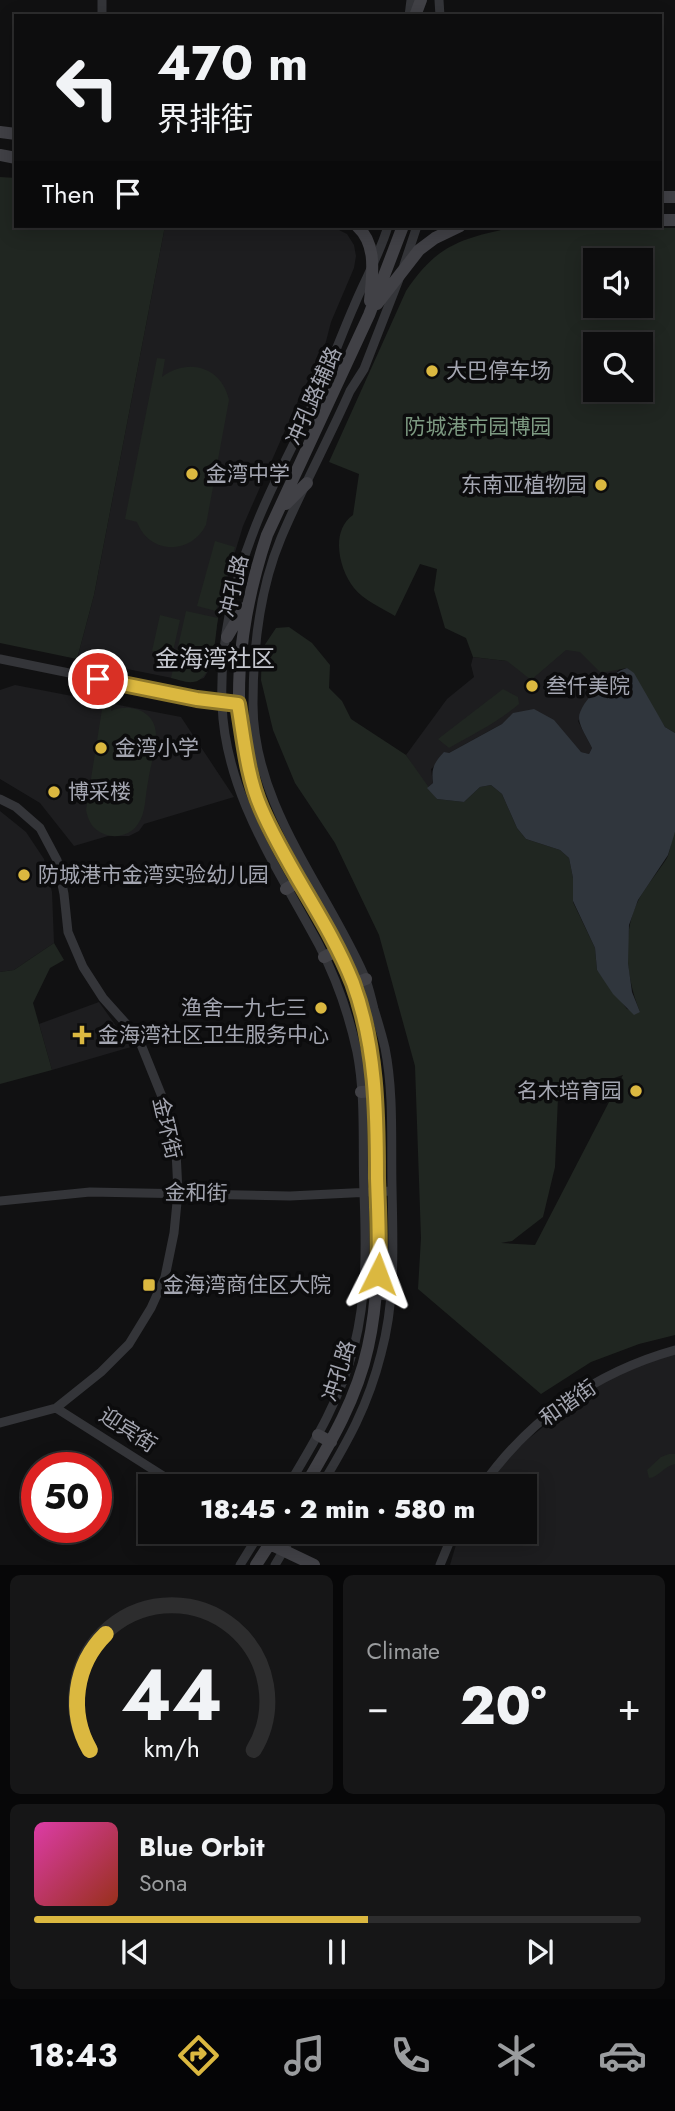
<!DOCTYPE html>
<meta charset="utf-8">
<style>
body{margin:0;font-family:Jost,"Noto Sans SC",sans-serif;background:#161617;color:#f1f3f6;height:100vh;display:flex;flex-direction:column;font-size:26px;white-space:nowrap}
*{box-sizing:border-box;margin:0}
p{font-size:23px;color:#9a9c9e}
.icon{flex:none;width:38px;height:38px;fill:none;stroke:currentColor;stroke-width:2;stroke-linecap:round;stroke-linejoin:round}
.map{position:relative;height:1565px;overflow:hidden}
.side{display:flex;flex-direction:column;gap:10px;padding:10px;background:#070708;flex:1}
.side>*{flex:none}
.banner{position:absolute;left:14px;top:14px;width:648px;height:214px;border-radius:0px;box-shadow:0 4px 18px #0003,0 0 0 2px #2d2d2e;background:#0d0d0e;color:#f1f3f6;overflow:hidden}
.tools{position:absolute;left:583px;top:248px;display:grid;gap:14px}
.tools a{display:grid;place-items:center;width:70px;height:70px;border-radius:0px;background:#0d0d0e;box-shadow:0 4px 18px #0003,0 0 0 2px #2d2d2e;font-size:35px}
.speed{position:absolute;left:21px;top:1452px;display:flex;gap:14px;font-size:35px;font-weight:700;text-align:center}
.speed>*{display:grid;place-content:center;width:91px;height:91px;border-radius:50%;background:#0d0d0e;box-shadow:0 4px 18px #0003,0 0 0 2px #2d2d2e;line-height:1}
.speed .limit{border:10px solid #d22;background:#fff;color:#111}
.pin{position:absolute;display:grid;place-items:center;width:60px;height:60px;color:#fff;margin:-30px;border:4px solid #fff;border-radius:50%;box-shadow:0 2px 7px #0007}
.me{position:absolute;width:77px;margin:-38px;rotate:3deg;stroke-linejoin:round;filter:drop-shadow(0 0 5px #0008)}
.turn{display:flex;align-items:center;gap:24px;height:147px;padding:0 28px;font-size:32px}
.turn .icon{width:91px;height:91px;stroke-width:2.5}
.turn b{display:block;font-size:49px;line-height:60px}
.then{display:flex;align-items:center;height:66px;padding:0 28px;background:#0003;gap:14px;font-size:26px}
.big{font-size:52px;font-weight:800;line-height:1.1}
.side .card{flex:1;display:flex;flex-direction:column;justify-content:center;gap:10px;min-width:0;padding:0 24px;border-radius:10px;background:#161617}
.side .dial{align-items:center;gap:0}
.dial svg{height:182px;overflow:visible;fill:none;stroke:#2d2d2e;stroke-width:7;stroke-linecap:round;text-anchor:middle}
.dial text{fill:#f1f3f6;stroke:none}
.song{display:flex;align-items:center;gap:21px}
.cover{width:84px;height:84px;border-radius:10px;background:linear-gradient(135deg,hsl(320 70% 55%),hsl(10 70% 35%))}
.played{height:7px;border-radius:4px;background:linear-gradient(90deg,#dbb840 55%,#2d2d2e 55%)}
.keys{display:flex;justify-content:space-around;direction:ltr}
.heat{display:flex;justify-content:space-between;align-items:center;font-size:38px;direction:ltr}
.side .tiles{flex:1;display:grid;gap:10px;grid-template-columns:1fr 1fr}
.card:last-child{grid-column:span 2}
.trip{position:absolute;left:138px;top:1474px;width:399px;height:70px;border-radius:0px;background:#0d0d0e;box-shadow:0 4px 18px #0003,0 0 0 2px #2d2d2e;font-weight:800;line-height:70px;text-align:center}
.menu{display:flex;height:112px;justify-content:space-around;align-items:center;background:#050506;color:#9a9c9e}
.menu .icon{width:49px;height:49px}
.menu .active{color:#dbb840}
.menu b{font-size:32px;color:#f1f3f6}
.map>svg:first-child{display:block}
</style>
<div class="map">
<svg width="675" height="1565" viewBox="0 0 675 1565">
<rect width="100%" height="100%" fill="#111112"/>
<path fill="#1d1d1f" d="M165 226H331L347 234 354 245 356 256 354 268 331 322 323 353 301 394 243 526 222 595 210 668 204 678 192 682 77 659 94 595Z
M659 619 578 721 592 748 589 754 581 752 513 714 502 724 449 753 431 769 433 783 427 788 406 755 447 699 474 677 471 665 473 657 507 661 565 650Z
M15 685 181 717 234 797 144 824 139 831 129 836H108L74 846 40 803 0 779V690Z
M0 811 26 832 44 859 52 892 54 943 14 970 0 972Z
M99 1002 131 1047 52 1070 39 1024Z
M675 1353V1565H450L460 1531H525V1486H488L513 1451 587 1392 633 1366Z"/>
<path fill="#202621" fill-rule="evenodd" d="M0 177 16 178V226H165L94 595 77 659 0 643Z
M510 228H675V733L665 727 627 668 601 673 580 652 566 650 531 680 507 661 473 657 466 638 445 628 434 590 437 569 420 564 395 616C382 608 363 600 354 588 339 569 330 531 353 515L359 474 329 462 406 291C436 246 459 239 510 228ZM595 261H640V306H595ZM595 345H640V390H595Z
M157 358 165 359 162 377C188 357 222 367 229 400L206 525C190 556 149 554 137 522L125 519Z
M215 541 235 547 216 611 197 606Z
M186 611 218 618C215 635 215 680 193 682 186 683 177 679 171 678Z
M160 615 180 620 172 656 152 651Z
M289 627 312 643 330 665 329 688 342 701 351 719 406 755 437 799 464 802 480 787 491 785 502 794 517 828 526 839 560 850 569 858 573 878V902L595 948 597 970 627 1009 640 1012C626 978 621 933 639 899 647 885 658 872 667 858 671 850 670 840 675 832V1335L639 1344 591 1362 541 1394 418 1289 421 1238 415 1066 379 935 335 843 295 783 273 730 261 680 262 649 276 628ZM623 1075 535 1245 501 1243 512 1241 543 1217 555 1167 558 1097Z
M503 689 518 697 519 704C497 723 473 734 449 748L438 739Z
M103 703 112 705 111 711C129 703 155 710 156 734 156 749 150 767 148 782 145 795 146 814 138 824 131 835 116 839 104 834 93 830 88 821 86 810Z
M54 943 64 960 50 968 33 1003 52 1070 0 1084V972L14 970Z
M669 1454H675V1464C664 1466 658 1478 649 1478L647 1470 661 1457Z"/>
<path fill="#30363d" d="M627 668 634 673 665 727 675 733V832L668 855 638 900 629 925 628 963 632 992 640 1012 634 1015 613 994 597 970 595 948 573 901V878L569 858 560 850 526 839 517 828 502 794 491 785 480 787 464 802 437 799 427 788 433 783C431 768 434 763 444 752L449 753 502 724 513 713 534 709 554 720 581 752 589 754 592 748C588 739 579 726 579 718 579 702 613 671 627 668Z"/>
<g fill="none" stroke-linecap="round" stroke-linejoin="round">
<path stroke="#343539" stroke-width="9" d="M439 0 440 16
M102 16V0
M409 16 411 0
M404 265 417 226
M0 659 197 699 242 705
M0 799 16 807 40 828 57 860 64 894 68 932 83 967 103 998 138 1037 167 1109 176 1151 178 1192 174 1233 165 1277 151 1308 129 1344 101 1372 56 1408 0 1423
M0 1201 90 1192 290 1196 392 1191
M56 1408 179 1486
M288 1486C315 1441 341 1398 354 1347 367 1296 366 1244 364 1193 362 1147 366 1098 357 1052 349 1015 336 978 319 945 278 868 225 794 222 704 220 646 232 587 253 533 272 481 302 432 323 381 334 356 343 331 354 306 365 279 380 254 388 226
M321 1486C348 1441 368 1406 381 1354 396 1299 393 1243 392 1187 391 1141 394 1093 385 1048 382 1035 378 1022 374 1009 371 998 369 986 364 975 325 887 253 805 253 704 253 650 260 588 281 538 302 488 328 441 350 391L364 369 399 279
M482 1486C529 1419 596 1372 675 1350
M250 1531 270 1544
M240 1565 261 1531
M275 1565 295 1531
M440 1565 454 1531"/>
<path stroke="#414146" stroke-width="12" d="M415 16 421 0
M0 132 16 134
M0 155 16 158
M660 197H675
M660 220H675
M357 226C378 245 372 275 370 301
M377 304 419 250 435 238 460 226
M286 504 307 483
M227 637 244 608
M286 889 298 882
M324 957 337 951
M353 984 366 979
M361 1092 375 1091
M377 1293 391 1295
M318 1435 331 1442
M305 1486C331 1442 357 1398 368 1347 380 1293 378 1240 378 1185 377 1117 378 1046 352 982 327 922 288 868 261 809 224 725 239 619 267 535L369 315 403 226
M270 1544 314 1565
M256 1565 278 1531"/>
</g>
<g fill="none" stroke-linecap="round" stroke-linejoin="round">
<defs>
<path id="route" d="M98 679 197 699 238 704C244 739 247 776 261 808 287 869 329 922 353 983 376 1046 377 1112 377 1178 378 1211 380 1242 378 1274"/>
</defs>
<use href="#route" stroke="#8e782a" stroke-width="18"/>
<use href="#route" stroke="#dbb840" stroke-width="12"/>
</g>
<g fill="#dbb840" stroke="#0c0c0d" stroke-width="2.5">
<circle cx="432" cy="371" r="7"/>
<circle cx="192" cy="474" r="7"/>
<circle cx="601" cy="485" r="7"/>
<circle cx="532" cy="686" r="7"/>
<circle cx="101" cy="748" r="7"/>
<circle cx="54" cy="792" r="7"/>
<circle cx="24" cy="875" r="7"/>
<circle cx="321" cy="1008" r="7"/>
<path d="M78.5 1024.5h7v7h7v7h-7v7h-7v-7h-7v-7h7z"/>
<circle cx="636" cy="1091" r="7"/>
<rect x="142" y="1278" width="14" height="14" rx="3.5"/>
</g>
<g text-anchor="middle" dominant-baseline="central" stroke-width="7" stroke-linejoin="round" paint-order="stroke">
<g font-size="21" fill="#a4a6b1" stroke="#0c0c0d" text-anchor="start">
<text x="446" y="371">大巴停车场</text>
<text x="206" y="474">金湾中学</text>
<text x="587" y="485" text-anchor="end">东南亚植物园</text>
<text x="546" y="686">叁仟美院</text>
<text x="115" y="748">金湾小学</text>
<text x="68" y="792">博采楼</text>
<text x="38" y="875">防城港市金湾实验幼儿园</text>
<text x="307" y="1008" text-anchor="end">渔舍一九七三</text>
<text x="98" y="1035">金海湾社区卫生服务中心</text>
<text x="622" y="1091" text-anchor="end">名木培育园</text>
<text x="163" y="1285">金海湾商住区大院</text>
</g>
<g font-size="21" fill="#a4a6b1" stroke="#0c0c0d">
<text transform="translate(314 396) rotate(-66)">冲孔路辅路</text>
<text transform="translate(234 586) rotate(-77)">冲孔路</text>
<text transform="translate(167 1128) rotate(77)">金环街</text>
<text transform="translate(196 1193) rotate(1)">金和街</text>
<text transform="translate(339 1371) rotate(-72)">冲孔路</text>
<text transform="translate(568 1403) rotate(-35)">和谐街</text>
<text transform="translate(128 1430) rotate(33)">迎宾街</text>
</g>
<g font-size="21" fill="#7d9a82" stroke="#0c0c0d">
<text x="478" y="427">防城港市园博园</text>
</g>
<g font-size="24" fill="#c4c6ce" stroke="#0c0c0d">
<text x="215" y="658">金海湾社区</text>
</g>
</g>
</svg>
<div class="tools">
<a><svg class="icon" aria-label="sound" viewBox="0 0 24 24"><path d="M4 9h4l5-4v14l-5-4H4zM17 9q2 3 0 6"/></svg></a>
<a><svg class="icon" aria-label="search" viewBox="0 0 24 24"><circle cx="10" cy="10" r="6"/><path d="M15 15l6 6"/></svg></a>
</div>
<div class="speed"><div class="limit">50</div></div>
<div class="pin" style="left:98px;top:679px;background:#d93025"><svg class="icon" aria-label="arrive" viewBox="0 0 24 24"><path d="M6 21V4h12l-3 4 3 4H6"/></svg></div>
<svg class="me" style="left:378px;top:1274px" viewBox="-20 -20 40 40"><path d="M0-17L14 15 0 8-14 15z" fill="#dbb840" stroke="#fff" stroke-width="4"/></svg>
<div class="trip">18:45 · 2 min · 580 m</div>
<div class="banner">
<div class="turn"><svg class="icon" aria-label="left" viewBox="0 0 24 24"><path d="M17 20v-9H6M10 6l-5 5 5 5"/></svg><div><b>470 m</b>界排街</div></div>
<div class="then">Then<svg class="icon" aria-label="arrive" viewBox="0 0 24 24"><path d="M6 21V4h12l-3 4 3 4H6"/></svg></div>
</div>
</div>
<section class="side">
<div class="tiles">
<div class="card dial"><svg viewBox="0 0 100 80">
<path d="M14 69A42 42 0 1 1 86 69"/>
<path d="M14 69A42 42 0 0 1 21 18" stroke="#dbb840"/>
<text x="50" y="56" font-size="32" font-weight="700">44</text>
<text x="50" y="72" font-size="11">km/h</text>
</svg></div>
<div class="card"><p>Climate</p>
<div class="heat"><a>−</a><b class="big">20°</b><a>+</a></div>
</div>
<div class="card">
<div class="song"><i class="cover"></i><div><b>Blue Orbit</b><p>Sona</p></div></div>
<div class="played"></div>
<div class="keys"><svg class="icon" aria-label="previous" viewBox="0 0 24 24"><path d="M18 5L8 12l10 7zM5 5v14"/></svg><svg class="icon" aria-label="pause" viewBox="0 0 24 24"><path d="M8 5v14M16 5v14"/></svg><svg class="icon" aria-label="next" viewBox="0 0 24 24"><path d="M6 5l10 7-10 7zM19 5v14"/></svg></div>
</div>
</div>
</section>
<nav class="menu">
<b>18:43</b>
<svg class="icon active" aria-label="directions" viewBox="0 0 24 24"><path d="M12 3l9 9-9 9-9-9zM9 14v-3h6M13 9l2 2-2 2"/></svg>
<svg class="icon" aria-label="music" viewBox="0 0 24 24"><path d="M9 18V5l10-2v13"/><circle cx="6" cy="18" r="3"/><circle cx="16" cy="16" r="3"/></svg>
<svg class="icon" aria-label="phone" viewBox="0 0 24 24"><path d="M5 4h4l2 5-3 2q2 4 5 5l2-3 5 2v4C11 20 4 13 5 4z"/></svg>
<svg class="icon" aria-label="climate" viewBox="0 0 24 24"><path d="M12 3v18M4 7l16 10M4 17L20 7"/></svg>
<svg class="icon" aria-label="car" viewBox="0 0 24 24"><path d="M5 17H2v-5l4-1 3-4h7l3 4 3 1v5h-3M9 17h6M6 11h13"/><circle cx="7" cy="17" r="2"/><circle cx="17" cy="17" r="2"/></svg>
</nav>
